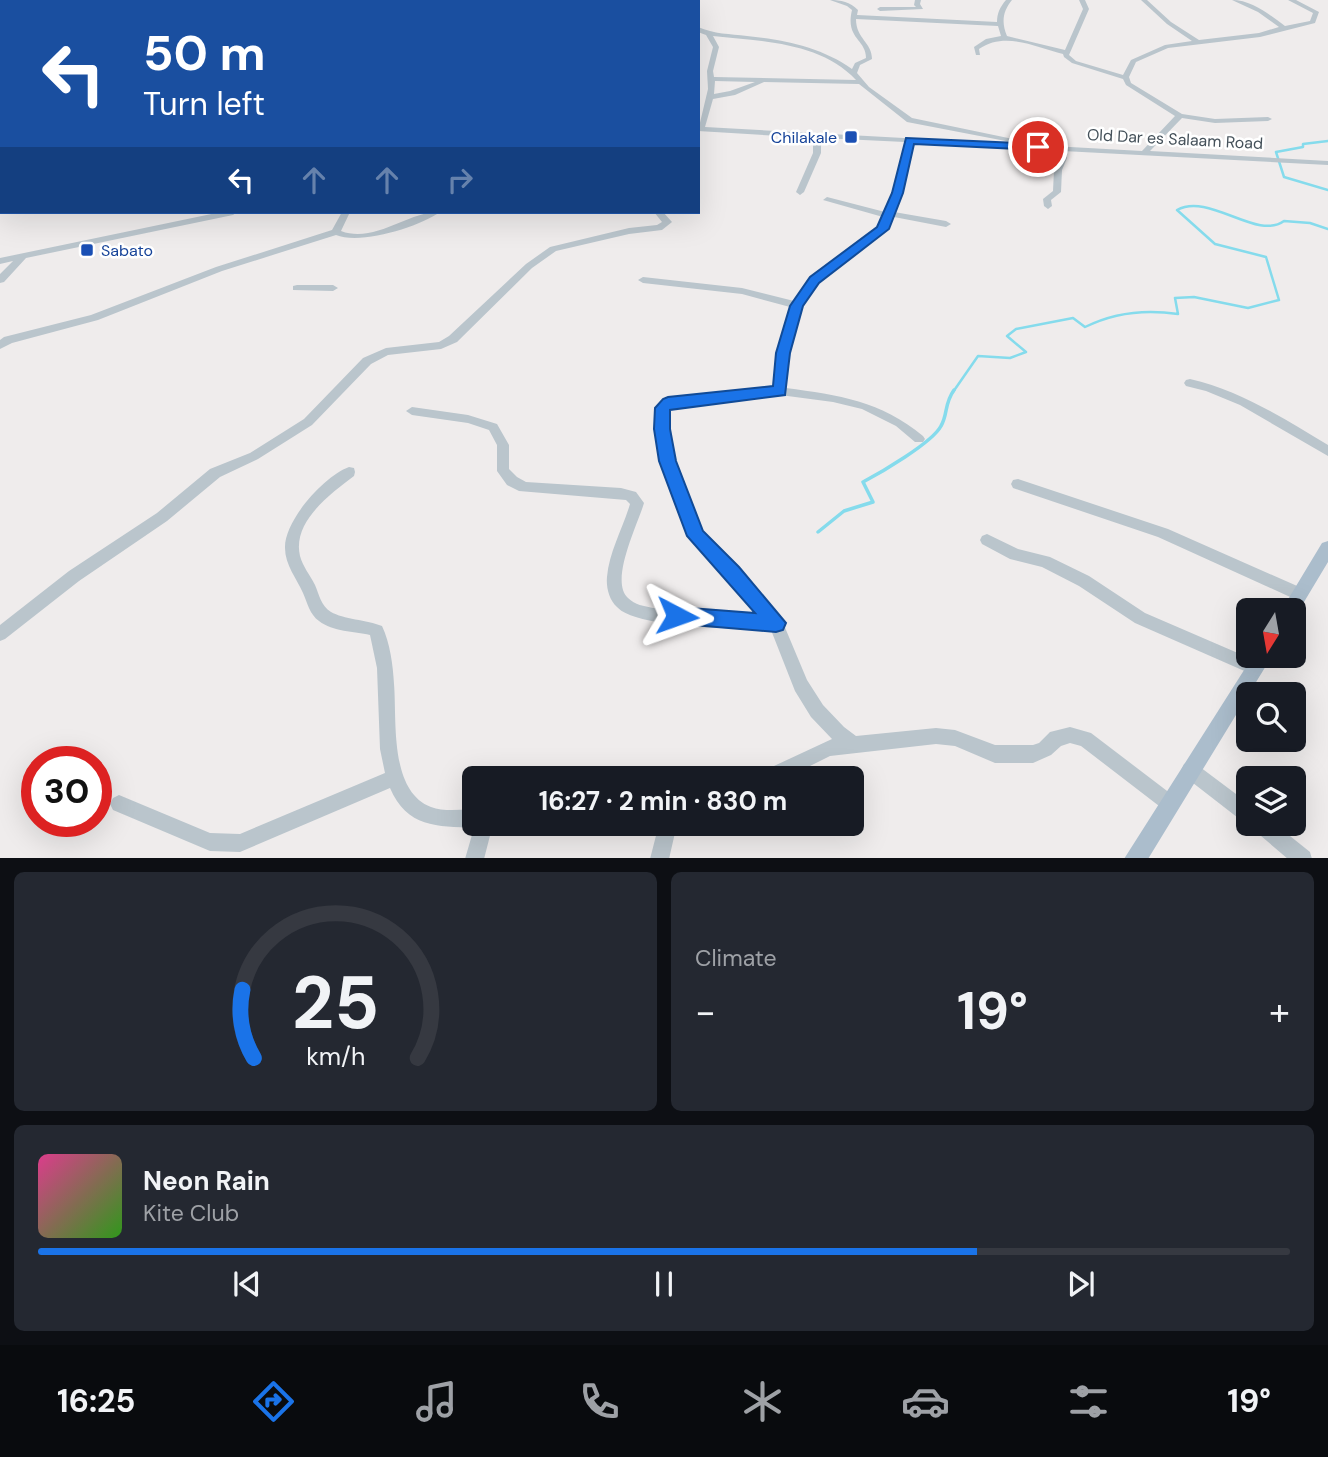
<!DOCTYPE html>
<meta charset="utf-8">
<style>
body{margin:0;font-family:"DM Sans",sans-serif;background:#242831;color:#f1f3f6;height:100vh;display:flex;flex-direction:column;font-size:26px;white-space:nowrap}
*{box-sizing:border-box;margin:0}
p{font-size:23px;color:#9ea1a6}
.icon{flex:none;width:38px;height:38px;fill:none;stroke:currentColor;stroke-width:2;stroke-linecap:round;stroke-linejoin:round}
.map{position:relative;height:858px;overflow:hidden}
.side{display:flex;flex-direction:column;gap:14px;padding:14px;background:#0d0f14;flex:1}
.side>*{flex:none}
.top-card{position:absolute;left:0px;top:0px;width:700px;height:214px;box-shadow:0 7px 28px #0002;background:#1a4fa0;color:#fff;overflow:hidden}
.needle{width:46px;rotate:191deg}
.controls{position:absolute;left:1236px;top:598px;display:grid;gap:14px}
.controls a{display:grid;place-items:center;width:70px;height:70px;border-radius:10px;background:#171b24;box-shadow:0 7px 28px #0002;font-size:35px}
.speed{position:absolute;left:21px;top:746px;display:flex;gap:14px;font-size:35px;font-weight:700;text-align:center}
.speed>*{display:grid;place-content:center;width:91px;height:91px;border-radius:50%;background:#171b24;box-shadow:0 7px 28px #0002;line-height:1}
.speed .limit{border:10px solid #d22;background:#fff;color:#111}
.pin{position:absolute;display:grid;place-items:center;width:60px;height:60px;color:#fff;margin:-30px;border:4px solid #fff;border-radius:50%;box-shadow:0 2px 7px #0007}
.me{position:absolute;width:77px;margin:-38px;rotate:94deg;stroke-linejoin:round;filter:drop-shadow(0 0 5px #0008)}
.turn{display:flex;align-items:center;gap:24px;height:147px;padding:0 28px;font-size:32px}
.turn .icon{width:91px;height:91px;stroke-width:2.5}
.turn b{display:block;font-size:49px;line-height:60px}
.lanes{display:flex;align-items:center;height:66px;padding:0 28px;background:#0003;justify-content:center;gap:35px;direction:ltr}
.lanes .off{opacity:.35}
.big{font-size:52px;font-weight:700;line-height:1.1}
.side .tile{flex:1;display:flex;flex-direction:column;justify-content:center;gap:10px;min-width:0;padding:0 24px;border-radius:10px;background:#242831}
.side .dial{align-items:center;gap:0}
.dial svg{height:182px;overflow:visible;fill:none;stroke:#363941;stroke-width:7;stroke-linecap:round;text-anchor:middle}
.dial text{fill:#f1f3f6;stroke:none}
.song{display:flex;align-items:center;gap:21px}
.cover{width:84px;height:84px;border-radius:10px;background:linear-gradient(135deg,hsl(330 70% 55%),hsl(110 70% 35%))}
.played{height:7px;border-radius:4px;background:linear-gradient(90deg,#1a73e8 75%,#363941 75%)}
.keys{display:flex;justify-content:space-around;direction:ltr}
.heat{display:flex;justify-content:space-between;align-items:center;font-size:38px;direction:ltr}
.side .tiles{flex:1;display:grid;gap:14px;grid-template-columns:1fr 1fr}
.tile:last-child{grid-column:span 2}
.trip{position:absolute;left:462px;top:766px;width:402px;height:70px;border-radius:10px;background:#171b24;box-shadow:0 7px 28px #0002;font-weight:700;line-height:70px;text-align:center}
.tab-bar{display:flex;height:112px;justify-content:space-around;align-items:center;background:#090b0e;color:#9ea1a6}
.tab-bar .icon{width:49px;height:49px}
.tab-bar .on{color:#1a73e8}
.tab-bar b{font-size:32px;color:#f1f3f6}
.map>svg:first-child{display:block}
</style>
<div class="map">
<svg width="1328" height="859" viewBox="0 0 1328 859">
<rect width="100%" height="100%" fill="#efecec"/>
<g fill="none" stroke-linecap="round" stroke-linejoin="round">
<path stroke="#85dbec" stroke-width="2.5" d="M1328 141 1303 144V147L1276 152 1284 177 1328 190
M953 392 978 356 1010 358 1026 352 1007 336 1016 329 1073 318 1085 327C1115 312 1145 309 1178 314L1175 298 1194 297 1248 308 1279 300 1266 257 1215 244 1177 210C1209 192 1257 241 1284 221L1310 223 1328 229"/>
<path stroke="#85dbec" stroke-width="3.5" d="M818 532 844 511 873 502 863 482C880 473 932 443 941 426 948 414 944 404 954 390"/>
<path fill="#bac5cc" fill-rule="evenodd" d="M138 0 148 2H140Z
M308 0H369L372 2H305Z
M422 0H428L420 2Z
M622 0H629L631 2H624Z
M667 0H673L674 2H668Z
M830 0C841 0 850 2 858 10L857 15 997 22C997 13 1000 7 1006 0H1012C1003 11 1001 22 1007 36L1065 50 1083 9 1079 0H1085L1089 9 1069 55 1076 61 1123 75 1131 60 1165 45 1192 41 1167 24 1141 0H1147L1171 22 1199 40 1259 33 1279 27 1258 12 1232 0C1252 0 1270 15 1285 26L1310 21 1313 13 1288 0H1296L1319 12 1315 23 1260 37 1168 48 1136 62 1129 77 1131 83 1182 114 1215 119 1268 117 1272 119 1268 121 1215 123 1182 118 1150 151 1328 161V165L1063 151 1067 158 1062 170 1061 192 1051 200 1052 206 1048 209 1044 206 1043 199 1053 191 1054 170 1059 158 1055 151 912 143 901 193 894 212 946 221 951 224 946 227 894 217 886 231 819 282 801 305 789 353 786 388C839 395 881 401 923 436L925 439 923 442H915L896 426 862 409 833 402 780 395 672 407 667 413 673 461 702 533 737 568 781 618 807 680 823 705 844 727 856 736 936 728 955 730 995 745H1033L1039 743 1050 732 1070 727 1091 733 1175 797 1178 803 1175 809 1169 812 1163 809 1081 746 1070 743 1061 746 1051 755 1033 763H995L955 746 936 744 830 756 784 779H756L759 773 832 739 811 717 795 691 771 630C739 628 637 629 617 607 609 600 606 587 607 577 609 552 623 528 630 504L626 500 519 491 507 485 497 471V445L489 430 468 423 412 415 406 411 412 407 468 415 497 424 509 445V469L517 477 526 482 621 488 636 492 644 503C638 524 609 581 628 598 635 605 644 606 653 608L760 615 727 576 691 540 661 461 655 413 664 400 668 399 774 387 777 353 790 307 742 294 643 283 638 280 643 277 742 288 794 301 811 278 879 228 883 217 823 200 827 197 885 212 893 193 905 142 821 138V153L804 192 800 195 796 192 813 153V138L698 131 708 89 707 71 713 47 706 35 698 32V27C714 34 730 34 747 36 784 40 821 47 852 69L855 63 866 58C866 39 845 39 852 10L847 6ZM856 19 998 26 1001 36 986 39 974 47 976 55H980L979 49C1005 31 1036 47 1063 54L1064 57 1072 63 1123 79 1126 85 1175 116 1142 151 705 127 713 99 735 95 764 82 859 84 907 122 1016 143 1017 141 1013 139 912 118 869 87 857 73 860 65 872 59C872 42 856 39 856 19ZM713 36C760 41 821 42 856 80L714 77 713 71 719 47ZM715 81 755 82 730 91 714 94Z
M915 0H921L920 4 923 9 880 11 877 9 880 7H916L914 5Z
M2 3V7L0 8V4Z
M221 212H237L233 215 26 258 4 282 0 283V274L13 261 0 264V258Z
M342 212H350L341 231C375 244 408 211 440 212 419 227 361 245 336 235L222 271 98 320 12 343 0 349V340L4 337 91 315 216 267 332 230Z
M654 212H663L672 222 662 230 629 234 556 251 532 268 457 342 441 349 388 355 371 364 312 425 258 459 220 477 167 521 79 581 5 639 0 641V625L69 571 157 513 210 469 250 453 304 419 363 358 386 348 439 342 449 336 526 264 550 247 629 228 657 225 662 222Z
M297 285H333L338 288 333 291 293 290V286Z
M1190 379C1241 391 1283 418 1328 445V456L1240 405 1206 391 1186 386 1184 383 1186 380Z
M349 467 354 468 355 472 354 476C330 494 292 522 300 556 303 567 310 575 315 585 319 594 321 606 331 612 343 619 367 620 382 626 390 643 393 665 394 684 397 720 389 791 431 807 443 812 461 809 474 810V824H493L484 859H465L474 828C437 826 407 828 390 788L240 852 210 851 113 810 110 804 113 798 119 795 210 833 240 834 385 773 380 749 377 668 370 635C354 631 333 632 319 621 310 615 307 602 303 593 297 579 285 565 285 548 284 521 324 476 349 467Z
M1018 479 1168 529 1304 589 1306 594 1304 599 1299 601 1158 537 1013 488 1011 484 1013 480Z
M987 534 1018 549 1050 557 1089 576 1145 613 1261 663 1263 668 1261 673 1255 676 1249 673 1135 623 1079 586 1042 567 1010 559 982 544 980 540 982 536Z
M1190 761 1196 764 1248 803V824L1242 821 1184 776 1181 770 1184 764Z
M659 824H677L669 859H650Z
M1251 824H1275L1310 852 1312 859H1288L1254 830Z"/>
<path fill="#abbdcc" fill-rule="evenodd" d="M1328 541V562L1295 617H1293V611H1281L1322 543Z
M1253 656H1272L1148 859H1124Z"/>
</g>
<path fill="#1a73e8" stroke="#114b97" stroke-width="2" d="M906 138 1038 144 1043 147 1038 150 914 144 903 193 889 229 819 283 803 306 790 353 785 395 670 410V429L676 461 703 531 739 567 786 623 783 630 776 632 670 623 668 616 670 610 677 607 755 613 687 536 659 461 654 429 655 408 663 399 668 397 773 386 776 353 790 306 810 277 877 227 892 193Z"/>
<g fill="#1a4fb4" stroke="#fff" stroke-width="2.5">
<rect x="844" y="130" width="14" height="14" rx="3.5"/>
<rect x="80" y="243" width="14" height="14" rx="3.5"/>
</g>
<g text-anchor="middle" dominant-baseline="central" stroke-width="5" stroke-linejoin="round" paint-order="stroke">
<g font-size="16" fill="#164399" stroke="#fff" text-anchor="end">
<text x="837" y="137">Chilakale</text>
<text x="101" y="250" text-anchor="start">Sabato</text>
</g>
<g font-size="16" fill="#45515a" stroke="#fff">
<text transform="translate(1175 139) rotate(3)">Old Dar es Salaam Road</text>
</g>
</g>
</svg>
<div class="controls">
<a><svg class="needle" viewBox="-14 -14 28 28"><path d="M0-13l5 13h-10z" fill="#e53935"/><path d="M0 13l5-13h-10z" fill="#9ea1a6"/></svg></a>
<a><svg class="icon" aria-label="search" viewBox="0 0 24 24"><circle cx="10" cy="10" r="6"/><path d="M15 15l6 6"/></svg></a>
<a><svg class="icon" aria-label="layers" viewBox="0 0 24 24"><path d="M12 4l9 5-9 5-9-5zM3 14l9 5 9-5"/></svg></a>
</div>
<div class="speed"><div class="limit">30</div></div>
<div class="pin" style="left:1038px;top:147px;background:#d93025"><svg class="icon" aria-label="arrive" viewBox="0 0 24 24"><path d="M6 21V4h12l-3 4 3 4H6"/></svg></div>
<svg class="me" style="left:677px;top:616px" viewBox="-20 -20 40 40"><path d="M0-17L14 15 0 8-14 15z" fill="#1a73e8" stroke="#fff" stroke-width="4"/></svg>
<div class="trip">16:27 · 2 min · 830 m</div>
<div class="top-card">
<div class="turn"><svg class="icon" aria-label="left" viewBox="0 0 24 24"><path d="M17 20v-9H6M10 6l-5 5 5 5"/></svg><div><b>50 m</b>Turn left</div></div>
<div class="lanes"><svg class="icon" aria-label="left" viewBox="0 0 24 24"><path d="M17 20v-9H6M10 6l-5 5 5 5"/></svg><svg class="icon off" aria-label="ahead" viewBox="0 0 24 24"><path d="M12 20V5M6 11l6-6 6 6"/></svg><svg class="icon off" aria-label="ahead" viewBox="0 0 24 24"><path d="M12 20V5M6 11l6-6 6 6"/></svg><svg class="icon off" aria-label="right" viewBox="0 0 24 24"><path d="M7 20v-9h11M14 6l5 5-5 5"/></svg></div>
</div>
</div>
<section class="side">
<div class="tiles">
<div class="tile dial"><svg viewBox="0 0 100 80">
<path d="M14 69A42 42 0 1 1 86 69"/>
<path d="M14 69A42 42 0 0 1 9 39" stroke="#1a73e8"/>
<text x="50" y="56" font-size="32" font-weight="700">25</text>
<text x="50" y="72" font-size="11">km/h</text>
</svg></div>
<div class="tile"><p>Climate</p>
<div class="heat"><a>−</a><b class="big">19°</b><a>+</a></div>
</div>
<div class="tile">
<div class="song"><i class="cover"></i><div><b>Neon Rain</b><p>Kite Club</p></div></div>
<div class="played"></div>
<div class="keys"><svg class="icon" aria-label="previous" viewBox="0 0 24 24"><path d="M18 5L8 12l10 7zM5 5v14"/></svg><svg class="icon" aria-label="pause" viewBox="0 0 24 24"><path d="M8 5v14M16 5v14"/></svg><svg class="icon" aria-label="next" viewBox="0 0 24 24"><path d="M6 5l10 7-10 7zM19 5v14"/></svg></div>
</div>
</div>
</section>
<nav class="tab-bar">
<b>16:25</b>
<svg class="icon on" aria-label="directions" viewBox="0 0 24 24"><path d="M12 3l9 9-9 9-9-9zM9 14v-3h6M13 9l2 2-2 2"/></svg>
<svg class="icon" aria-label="music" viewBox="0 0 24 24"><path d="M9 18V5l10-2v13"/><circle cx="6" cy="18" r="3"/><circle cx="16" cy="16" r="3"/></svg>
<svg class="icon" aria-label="phone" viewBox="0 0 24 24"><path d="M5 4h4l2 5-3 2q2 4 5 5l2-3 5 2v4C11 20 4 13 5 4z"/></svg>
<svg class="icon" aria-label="climate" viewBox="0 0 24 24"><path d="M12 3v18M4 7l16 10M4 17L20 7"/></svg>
<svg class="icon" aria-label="car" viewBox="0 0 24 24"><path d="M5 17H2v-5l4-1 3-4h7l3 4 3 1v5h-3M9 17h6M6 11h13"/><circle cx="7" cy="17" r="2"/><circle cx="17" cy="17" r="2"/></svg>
<svg class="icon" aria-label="filters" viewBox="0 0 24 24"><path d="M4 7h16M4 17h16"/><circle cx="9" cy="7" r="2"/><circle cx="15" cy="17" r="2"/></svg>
<b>19°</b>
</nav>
